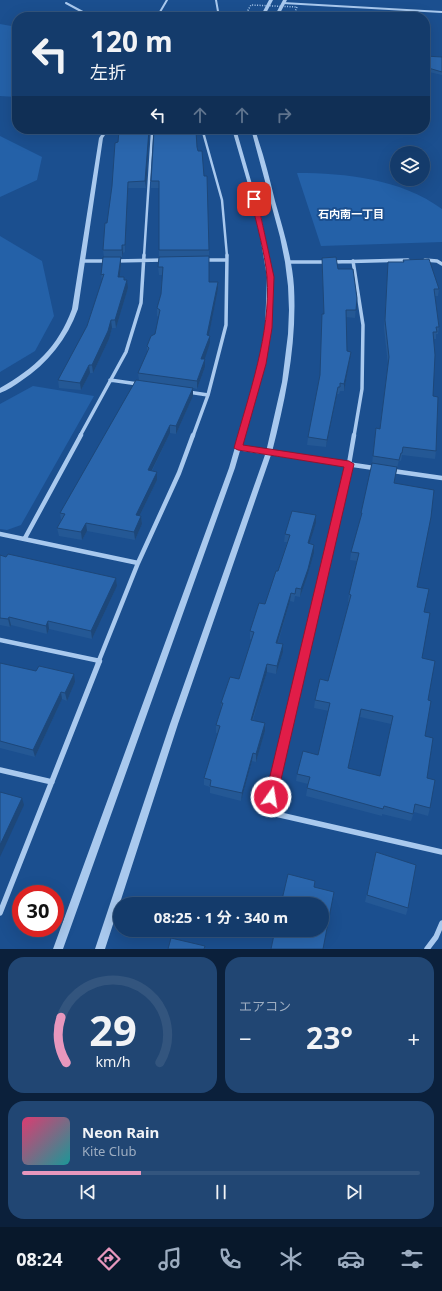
<!DOCTYPE html>
<html lang="ja">
<meta charset="utf-8">
<style>
body{margin:0;font-family:"Noto Sans","Noto Sans JP",sans-serif;background:#214673;color:#f1f3f6;height:100vh;display:flex;flex-direction:column;font-size:15px;white-space:nowrap}
*{box-sizing:border-box;margin:0}
p{font-size:13px;color:#9dadc1}
.icon{flex:none;width:22px;height:22px;fill:none;stroke:currentColor;stroke-width:2;stroke-linecap:round;stroke-linejoin:round}
.map{position:relative;height:949px;overflow:hidden}
.sheet{display:flex;flex-direction:column;gap:8px;padding:8px;background:#0b203b;flex:1}
.sheet>*{flex:none}
.banner{position:absolute;left:12px;top:12px;width:418px;height:122px;border-radius:16px;box-shadow:0 4px 16px #0002,0 0 0 1px #33557e;background:#143b6b;color:#f1f3f6;overflow:hidden}
.fabs{position:absolute;left:390px;top:146px;display:grid;gap:8px}
.fabs a{display:grid;place-items:center;width:40px;height:40px;border-radius:50%;background:#143b6b;box-shadow:0 4px 16px #0002,0 0 0 1px #33557e;font-size:20px}
.speed{position:absolute;left:12px;top:885px;display:flex;gap:8px;font-size:20px;font-weight:700;text-align:center}
.speed>*{display:grid;place-content:center;width:52px;height:52px;border-radius:50%;background:#143b6b;box-shadow:0 4px 16px #0002,0 0 0 1px #33557e;line-height:1}
.speed .limit{border:6px solid #d22;background:#fff;color:#111}
.pin{position:absolute;display:grid;place-items:center;width:34px;height:34px;color:#fff;margin:-17px;border-radius:8px;box-shadow:0 2px 6px #0006}
.me{position:absolute;width:44px;margin:-22px;rotate:13deg;stroke-linejoin:round;filter:drop-shadow(0 0 3px #0008)}
.turn{display:flex;align-items:center;gap:14px;height:84px;padding:0 12px;font-size:18px}
.turn .icon{width:52px;height:52px;stroke-width:2.5}
.turn b{display:block;font-size:28px;line-height:34px}
.lanes{display:flex;align-items:center;height:38px;padding:0 12px;background:#0003;justify-content:center;gap:20px;direction:ltr}
.lanes .off{opacity:.35}
.big{font-size:30px;font-weight:700;line-height:1.1}
.sheet .tile{flex:1;display:flex;flex-direction:column;justify-content:center;gap:6px;min-width:0;padding:0 14px;border-radius:16px;background:#214673}
.sheet .dial{align-items:center;gap:0}
.dial svg{height:104px;overflow:visible;fill:none;stroke:#33557e;stroke-width:7;stroke-linecap:round;text-anchor:middle}
.dial text{fill:#f1f3f6;stroke:none}
.song{display:flex;align-items:center;gap:12px}
.cover{width:48px;height:48px;border-radius:6px;background:linear-gradient(135deg,hsl(340 70% 55%),hsl(180 70% 35%))}
.played{height:4px;border-radius:2px;background:linear-gradient(90deg,#e797bd 30%,#33557e 30%)}
.keys{display:flex;justify-content:space-around;direction:ltr}
.heat{display:flex;justify-content:space-between;align-items:center;font-size:22px;direction:ltr}
.sheet .tiles{flex:1;display:grid;gap:8px;grid-template-columns:1fr 1fr}
.tile:last-child{grid-column:span 2}
.trip{position:absolute;left:113px;top:897px;width:216px;height:40px;border-radius:20px;background:#143b6b;box-shadow:0 4px 16px #0002,0 0 0 1px #33557e;font-weight:700;line-height:40px;text-align:center}
.dock{display:flex;height:64px;justify-content:space-around;align-items:center;background:#08182b;color:#9dadc1}
.dock .icon{width:28px;height:28px}
.dock .active{color:#e797bd}
.dock b{font-size:18px;color:#f1f3f6}
.map>svg:first-child{display:block}
</style>
<div class="map">
<svg width="442" height="949" viewBox="0 0 442 949">
<rect width="100%" height="100%" fill="#1b4f8f"/>
<path fill="#2461a8" d="M0 24 17 27V97L0 96Z
M0 136 42 157 37 180 0 197Z
M297 173C346 173 401 179 442 209V242L321 246Z
M0 236 42 261 54 316 35 351 0 372Z
M33 386 94 396 21 525 7 530 0 529V404Z"/>
<g fill="none" stroke-linecap="round" stroke-linejoin="round">
<path stroke="#a9c9ee" stroke-width="2" d="M216 0 219 17
M66 3 92 17
M283 3 442 12
M157 17 167 0"/>
<path stroke="#a9c9ee" stroke-width="2.5" d="M103 133H123
M144 133H159
M192 133 203 132 222 200 227 256
M144 256 152 133"/>
<path stroke="#a9c9ee" stroke-width="3.5" d="M204 260H227
M425 260 437 261 442 264
M82 261H107
M116 261 163 260
M353 261 363 325 362 389 354 436
M288 262H326
M333 262 408 260
M110 380 138 384
M188 392 208 395
M80 436 126 352 141 303 144 255
M193 436 208 395 226 325 227 255"/>
<path stroke="#a9c9ee" stroke-width="4.5" d="M238 448 374 468
M393 471 442 478
M0 534 138 563
M25 538 81 435
M0 640 100 661
M98 663 138 563 179 473 193 435
M302 663 349 464 354 435"/>
<path stroke="#a9c9ee" stroke-width="5.5" d="M302 662 267 812 442 852
M0 770 52 782
M0 913 99 662
M427 949 436 937 442 923"/>
<path fill="#a9c9ee" fill-rule="evenodd" d="M269 0H273L264 17H260Z
M283 0H287L278 17H274Z
M105 129H109L103 138 78 309C67 339 48 363 21 381 15 385 8 390 0 393V388C35 368 58 347 72 309L99 138Z
M232 129H236L260 212 273 277 271 328 265 364 235 468 63 949H53L229 468 259 364 265 328 267 277 256 212Z
M251 129H255L258 139C265 160 270 180 275 201 283 229 292 257 294 287 297 343 286 398 272 452L178 724 105 949H95L170 724 266 452 282 382 288 334 289 310 288 286 285 262 280 237Z"/>
<path stroke="#a9c9ee" stroke-width="1.5" stroke-dasharray="1 1.5" stroke-linecap="butt" d="M244 17 251 5 297 7 293 17"/>
</g>
<path fill="#245895" fill-rule="evenodd" d="M425 56 442 57V75L425 71Z
M167 129H195L209 250V282H218V289L209 335 210 343 204 359 205 367 197 389 193 388V396L176 434 170 433 152 471 157 480 140 515 141 516 142 524 135 540 87 531 82 540 59 536 57 528 61 520 60 513 139 380 138 373 147 352V346L155 334 159 317 157 316V308L161 294 162 275H159L158 267 159 257V188H151V181Z
M149 130V137L146 188H128L125 252 123 253 122 257H121V264L120 277H124L125 280 128 288 116 328H112L109 339 93 373H90L81 390 59 388 58 380 87 326 102 280 101 275 104 257 103 250 107 223Z
M322 258 338 269 357 298 355 318 346 317 347 351 351 352 350 359 344 391H340L339 394H337L326 447 307 445 308 437 320 378 322 321V314H324L322 265Z
M403 260 439 289 438 296H435L439 327 438 334H436V339H433V396L436 451 435 459 402 455 401 461 399 460 397 468 394 483 417 587 424 612 422 658 428 700 425 736 427 778 430 808 428 816 414 812 411 821 382 814V816L306 796 308 784 296 781 297 774 318 755 329 711 314 708 315 700 328 681 349 602H348L349 594 357 561 350 560 351 552 360 521 361 513 372 464 376 428 380 429 388 365 384 328 388 262H403ZM360 717 391 724 380 776 348 768Z
M316 515V523L309 544 314 545V553L307 577 300 597 295 596 294 602 290 601 278 643 283 652 276 674 267 672 253 720 265 723V731L256 762 252 761 241 801 210 793V787L204 785V778L218 733H216V725L221 710V703L239 679 252 640 250 639V631L265 604 278 571 287 542H284L285 534Z
M0 555 116 578 117 586 92 639 49 629 47 634 11 625 10 627 0 625Z
M0 663 75 682 67 701 62 699 35 757 0 748Z
M376 852 408 908 406 915 365 902Z"/>
<path fill="#1d4779" d="M149 130V137L146 188 145 181Z
M128 182V188L125 252V245Z
M122 245 123 253 122 257Z
M121 257V264L119 285 118 277Z
M127 280 128 288 116 328 115 320Z
M218 282V289L208 340 210 336V343L202 367 201 359 207 335Z
M111 320 112 328 109 339 93 373 92 365Z
M351 352 350 359 344 391V384Z
M205 359V367L197 389V381Z
M89 365 90 373 81 390 80 383Z
M338 387 337 394 326 447 327 440Z
M193 388V396L176 434V426Z
M170 425V433L148 478V470Z
M157 472V480L136 523V515Z
M316 515V523L307 551 308 543Z
M141 516 142 524 135 540 134 532Z
M86 523 87 531 82 540 81 532Z
M314 545V553L307 577 300 597 301 589Z
M116 578 117 586 92 639 91 631Z
M291 593 290 601 275 651 276 643Z
M9 617 11 625 10 627 8 619Z
M48 621 49 629 47 634 46 626Z
M283 644V652L276 674 277 666Z
M267 664V672L250 727 251 720Z
M74 674 75 682 67 701 65 693Z
M61 692 62 699 35 757 33 750Z
M361 709 360 717 346 775 348 768Z
M265 723V731L256 762V754Z
M253 753 252 761 241 801 242 793Z
M22 798 24 805 0 857V845Z"/>
<path fill="#2a66ad" stroke="#1d4779" fill-rule="evenodd" d="M425 56 442 57V72L425 67Z
M180 129H195L196 131 197 147 198 151H202L204 176H207L209 250H159V181H151L154 130Z
M149 130 145 181 128 182 125 245H122V250H103L105 223H107L112 186 115 143 118 142 119 131Z
M209 256V282H218L207 335 210 336 201 359H205L197 381 138 373 149 348 147 346 151 336 155 334 160 310 157 308 161 294 163 267H158L159 257Z
M103 257H121L118 277H124V280H127L115 320H111L108 331 92 365H89L80 383 58 380 87 326 104 274 101 275Z
M336 257 338 269H353L357 298 356 310H346L347 351 351 352 344 384 340 383V387H338L327 440 308 437 320 375 322 314H324L322 258Z
M429 259 439 289H434L439 327H436L437 332H433L435 355 433 396 438 397 436 451 403 447 402 453H401L399 460 373 456 376 428 380 429 389 357 385 320 388 262H404L403 260Z
M136 380 193 388 176 426 170 425 148 470 157 472 136 515 141 516 134 532 86 523 81 532 57 528 65 514 60 513Z
M372 463 397 467 394 483 434 490 431 517 417 587 429 589 424 612 430 613 422 658 435 661 428 700 431 701 425 736 433 738 427 778 435 780 430 808 415 804 413 814 384 806 383 809 307 788 310 777 297 774 303 751 318 755 330 703 315 700 320 679 328 681 351 595 349 594 359 553 351 552 362 513H361ZM361 709 393 716 380 776 348 768Z
M292 511 316 515 308 543 314 545 308 569 301 589 296 588 295 594 291 593 276 643 283 644 277 666 267 664 251 720 265 723 256 754 253 753 242 793 210 786 211 780 204 778 220 726 216 725 223 703H221L230 677 239 679 254 632 250 631 259 603 265 604 276 571H278L290 535 285 534Z
M8 554 116 578 91 631 48 621 46 626 9 617 8 619 0 618V555L6 557Z
M0 663 36 671 39 666 74 674 65 693 61 692 33 750 0 741Z
M0 792 22 798 0 845Z
M376 852 416 865 408 908 367 895Z
M288 874 315 881 314 887 334 892 323 949H271L275 930H322V904H281Z
M171 938 205 946 204 949H168Z"/>
<path fill="#e11d48" stroke="#92132f" d="M254 197 257 199 274 277 272 328 266 364 243 445 349 461 354 464 277 797 275 801 271 803 266 801 265 797 344 467 238 450 234 448C249 394 271 333 267 277 265 252 256 223 251 199Z"/>
<g text-anchor="middle" dominant-baseline="central" stroke-width="4" stroke-linejoin="round" paint-order="stroke">
<g font-size="11" font-weight="bold" fill="#fff" stroke="#1b4f8f">
<text x="351" y="213">石内南一丁目</text>
</g>
</g>
</svg>
<div class="fabs">
<a><svg class="icon" aria-label="layers" viewBox="0 0 24 24"><path d="M12 4l9 5-9 5-9-5zM3 14l9 5 9-5"/></svg></a>
</div>
<div class="speed"><div class="limit">30</div></div>
<div class="pin" style="left:254px;top:199px;background:#d93025"><svg class="icon" aria-label="arrive" viewBox="0 0 24 24"><path d="M6 21V4h12l-3 4 3 4H6"/></svg></div>
<svg class="me" style="left:271px;top:797px" viewBox="-20 -20 40 40"><circle r="17" fill="#e11d48" stroke="#fff" stroke-width="3"/><path d="M0-11L8 9 0 5-8 9z" fill="#fff"/></svg>
<div class="trip">08:25 · 1 分 · 340 m</div>
<div class="banner">
<div class="turn"><svg class="icon" aria-label="left" viewBox="0 0 24 24"><path d="M17 20v-9H6M10 6l-5 5 5 5"/></svg><div><b>120 m</b>左折</div></div>
<div class="lanes"><svg class="icon" aria-label="left" viewBox="0 0 24 24"><path d="M17 20v-9H6M10 6l-5 5 5 5"/></svg><svg class="icon off" aria-label="ahead" viewBox="0 0 24 24"><path d="M12 20V5M6 11l6-6 6 6"/></svg><svg class="icon off" aria-label="ahead" viewBox="0 0 24 24"><path d="M12 20V5M6 11l6-6 6 6"/></svg><svg class="icon off" aria-label="right" viewBox="0 0 24 24"><path d="M7 20v-9h11M14 6l5 5-5 5"/></svg></div>
</div>
</div>
<section class="sheet">
<div class="tiles">
<div class="tile dial"><svg viewBox="0 0 100 80">
<path d="M14 69A42 42 0 1 1 86 69"/>
<path d="M14 69A42 42 0 0 1 10 34" stroke="#e797bd"/>
<text x="50" y="56" font-size="32" font-weight="700">29</text>
<text x="50" y="72" font-size="11">km/h</text>
</svg></div>
<div class="tile"><p>エアコン</p>
<div class="heat"><a>−</a><b class="big">23°</b><a>+</a></div>
</div>
<div class="tile">
<div class="song"><i class="cover"></i><div><b>Neon Rain</b><p>Kite Club</p></div></div>
<div class="played"></div>
<div class="keys"><svg class="icon" aria-label="previous" viewBox="0 0 24 24"><path d="M18 5L8 12l10 7zM5 5v14"/></svg><svg class="icon" aria-label="pause" viewBox="0 0 24 24"><path d="M8 5v14M16 5v14"/></svg><svg class="icon" aria-label="next" viewBox="0 0 24 24"><path d="M6 5l10 7-10 7zM19 5v14"/></svg></div>
</div>
</div>
</section>
<nav class="dock">
<b>08:24</b>
<svg class="icon active" aria-label="directions" viewBox="0 0 24 24"><path d="M12 3l9 9-9 9-9-9zM9 14v-3h6M13 9l2 2-2 2"/></svg>
<svg class="icon" aria-label="music" viewBox="0 0 24 24"><path d="M9 18V5l10-2v13"/><circle cx="6" cy="18" r="3"/><circle cx="16" cy="16" r="3"/></svg>
<svg class="icon" aria-label="phone" viewBox="0 0 24 24"><path d="M5 4h4l2 5-3 2q2 4 5 5l2-3 5 2v4C11 20 4 13 5 4z"/></svg>
<svg class="icon" aria-label="climate" viewBox="0 0 24 24"><path d="M12 3v18M4 7l16 10M4 17L20 7"/></svg>
<svg class="icon" aria-label="car" viewBox="0 0 24 24"><path d="M5 17H2v-5l4-1 3-4h7l3 4 3 1v5h-3M9 17h6M6 11h13"/><circle cx="7" cy="17" r="2"/><circle cx="17" cy="17" r="2"/></svg>
<svg class="icon" aria-label="filters" viewBox="0 0 24 24"><path d="M4 7h16M4 17h16"/><circle cx="9" cy="7" r="2"/><circle cx="15" cy="17" r="2"/></svg>
</nav>
